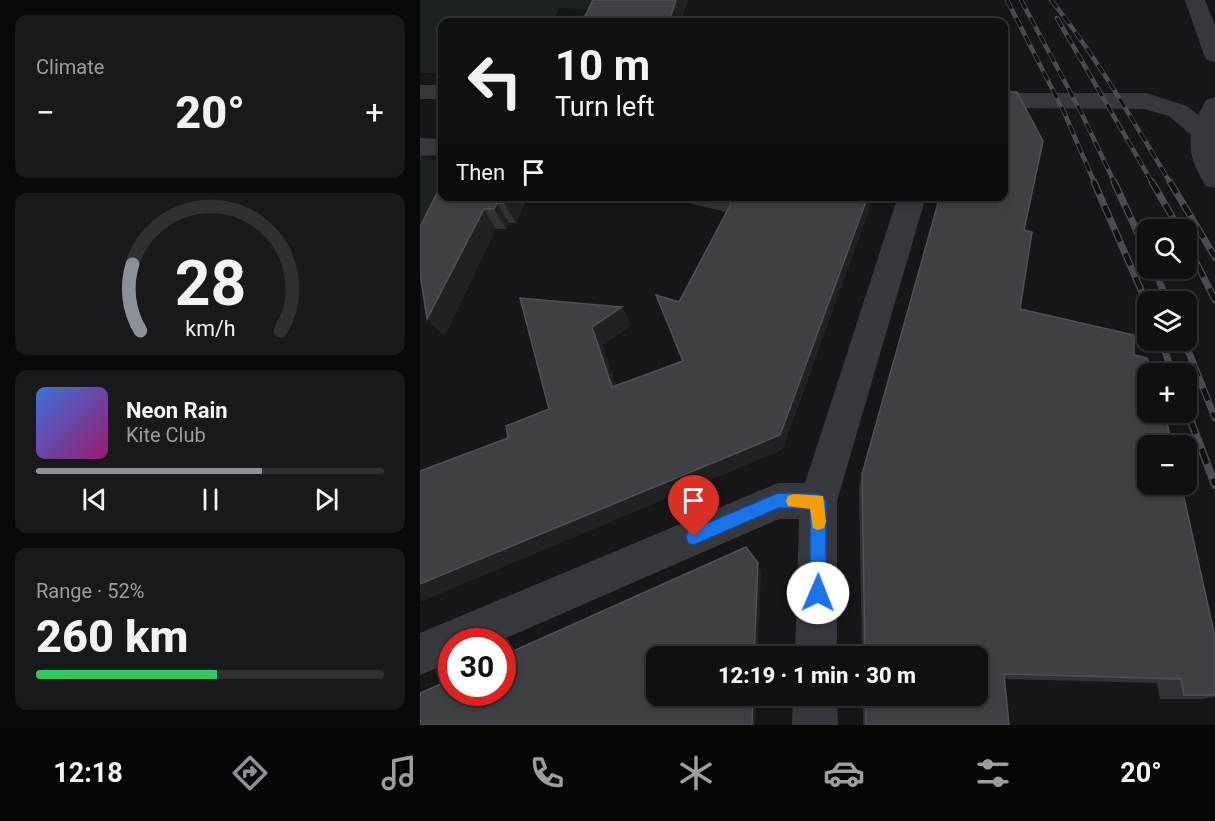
<!DOCTYPE html>
<meta charset="utf-8">
<style>
body{margin:0;font-family:Roboto,sans-serif;background:#19191b;color:#f1f3f6;height:100vh;display:flex;flex-direction:column;font-size:22px;white-space:nowrap}
*{box-sizing:border-box;margin:0}
p{font-size:20px;color:#9c9d9f}
.icon{flex:none;width:33px;height:33px;fill:none;stroke:currentColor;stroke-width:2;stroke-linecap:round;stroke-linejoin:round}
.map{position:relative;flex:1;overflow:hidden}
.side{display:flex;flex-direction:column;gap:15px;padding:15px;background:#09090a;width:420px}
.side>*{flex:none}
.hud{position:absolute;left:18px;top:18px;width:570px;height:183px;border-radius:12px;box-shadow:0 3px 9px #0003,0 0 0 2px #303032;background:#101012;color:#f1f3f6;overflow:hidden}
.controls{position:absolute;left:717px;top:219px;display:grid;gap:12px}
.controls a{display:grid;place-items:center;width:60px;height:60px;border-radius:12px;background:#101012;box-shadow:0 3px 9px #0003,0 0 0 2px #303032;font-size:30px}
.speed{position:absolute;left:18px;top:628px;display:flex;gap:12px;font-size:30px;font-weight:700;text-align:center}
.speed>*{display:grid;place-content:center;width:78px;height:78px;border-radius:50%;background:#101012;box-shadow:0 3px 9px #0003,0 0 0 2px #303032;line-height:1}
.speed .limit{border:9px solid #d22;background:#fff;color:#111}
.pin{position:absolute;display:grid;place-items:center;width:51px;height:51px;color:#fff;margin:-62px -26px;border-radius:50% 50% 50% 0;rotate:-45deg;box-shadow:0 0 6px #0007}
.pin .icon{rotate:45deg}
.me{position:absolute;width:66px;margin:-33px;rotate:1deg;stroke-linejoin:round;filter:drop-shadow(0 0 4px #0008)}
.turn{display:flex;align-items:center;gap:21px;height:126px;padding:0 18px;font-size:27px}
.turn .icon{width:78px;height:78px;stroke-width:2.5}
.turn b{display:block;font-size:42px;line-height:51px}
.then{display:flex;align-items:center;height:57px;padding:0 18px;background:#0003;gap:12px;font-size:22px}
.big{font-size:45px;font-weight:800;line-height:1.1}
.side .card{flex:1;display:flex;flex-direction:column;justify-content:center;gap:9px;min-width:0;padding:0 21px;border-radius:12px;background:#19191b}
.side .dial{align-items:center;gap:0}
.dial svg{height:156px;overflow:visible;fill:none;stroke:#303032;stroke-width:7;stroke-linecap:round;text-anchor:middle}
.dial text{fill:#f1f3f6;stroke:none}
.song{display:flex;align-items:center;gap:18px}
.cover{width:72px;height:72px;border-radius:9px;background:linear-gradient(135deg,hsl(220 70% 55%),hsl(320 70% 35%))}
.played{height:6px;border-radius:3px;background:linear-gradient(90deg,#8c9099 65%,#303032 65%)}
.keys{display:flex;justify-content:space-around;direction:ltr}
.heat{display:flex;justify-content:space-between;align-items:center;font-size:33px;direction:ltr}
.charge{height:9px;border-radius:4px;background:linear-gradient(90deg,#34c759 52%,#303032 0)}
.trip{position:absolute;left:226px;top:646px;width:342px;height:60px;border-radius:12px;background:#101012;box-shadow:0 3px 9px #0003,0 0 0 2px #303032;font-weight:800;line-height:60px;text-align:center}
.tab-bar{display:flex;height:96px;justify-content:space-around;align-items:center;background:#060607;color:#9c9d9f}
.tab-bar .icon{width:42px;height:42px}
.tab-bar .selected{color:#8c9099}
.tab-bar b{font-size:27px;color:#f1f3f6}
main{display:flex;flex:1;min-height:0}
.map>svg:first-child{display:block}
</style>
<main>
<section class="side">
<div class="card"><p>Climate</p>
<div class="heat"><a>−</a><b class="big">20°</b><a>+</a></div>
</div>
<div class="card dial"><svg viewBox="0 0 100 80">
<path d="M14 69A42 42 0 1 1 86 69"/>
<path d="M14 69A42 42 0 0 1 10 35" stroke="#8c9099"/>
<text x="50" y="56" font-size="32" font-weight="700">28</text>
<text x="50" y="72" font-size="11">km/h</text>
</svg></div>
<div class="card">
<div class="song"><i class="cover"></i><div><b>Neon Rain</b><p>Kite Club</p></div></div>
<div class="played"></div>
<div class="keys"><svg class="icon" aria-label="previous" viewBox="0 0 24 24"><path d="M18 5L8 12l10 7zM5 5v14"/></svg><svg class="icon" aria-label="pause" viewBox="0 0 24 24"><path d="M8 5v14M16 5v14"/></svg><svg class="icon" aria-label="next" viewBox="0 0 24 24"><path d="M6 5l10 7-10 7zM19 5v14"/></svg></div>
</div>
<div class="card"><p>Range · 52%</p><b class="big">260 km</b><div class="charge"></div></div>
</section>
<div class="map">
<svg width="795" height="725" viewBox="0 0 795 725">
<rect width="100%" height="100%" fill="#161618"/>
<path fill="#1c231d" d="M0 0H183L178 10 140 8 132 22H22V73H0Z
M0 156 22 162C22 199 20 243 0 275Z"/>
<g fill="none" stroke-linecap="round" stroke-linejoin="round">
<path fill="#37383d" fill-rule="evenodd" d="M765 0H785L795 25V62L787 60 784 55Z
M0 85H22V99H0Z
M726 93 767 106 778 115 786 100 795 97V188L786 186C776 170 768 154 771 135L749 116 724 109 584 108V93Z
M0 138 22 139V155L0 156Z
M478 196H506L417 501V657H375L379 519H359L77 642H32V662L0 675V633L358 483H385Z
M373 696H417L418 725H372Z"/>
<defs>
<path id="rail-far2" d="M587 0 644 112 675 184
M601 0 661 112 695 184
M631 0C677 57 713 121 751 184
M637 18 733 184"/>
<path id="rail-far1" d="M674 182 728 306
M694 182 728 255
M732 182 760 230
M750 182 795 257
M766 242 795 300
M734 268 748 302
M741 340 753 374
M764 340 795 418
M766 409 770 420"/>
<path id="rail" d="M770 419 795 485"/>
</defs>
<use href="#rail-far2" stroke="#4a4c52" stroke-width="4.5"/>
<use href="#rail-far1" stroke="#4a4c52" stroke-width="7"/>
<use href="#rail" stroke="#4a4c52" stroke-width="8"/>
<use href="#rail-far2" stroke="#111113" stroke-width="3" stroke-dasharray="10" stroke-linecap="butt"/>
<use href="#rail-far1" stroke="#111113" stroke-width="4.5" stroke-dasharray="13" stroke-linecap="butt"/>
<use href="#rail" stroke="#111113" stroke-width="5" stroke-dasharray="16" stroke-linecap="butt"/>
</g>
<path fill="#323236" d="M173 0H268L260 22H162Z
M22 183 108 196 96 223H89L86 229H76L24 337Z
M263 196H454L362 450 88 438 129 409 202 307 211 325 182 345 196 386 262 361 236 295 259 302 306 212 264 202Z
M604 230 600 309 714 355 795 637V697L780 699H740L737 683 585 679 589 725H443V696H558V657H442L439 489 442 474Z"/>
<path fill="#212124" d="M256 0H268L260 22H249V21Z
M87 196H108L96 223 84 203Z
M448 196H454L362 450 0 602V584L360 435Z
M77 203 89 223 86 229 74 209Z
M64 209 76 229 24 337 7 319Z
M202 307 211 325 182 345 202 403 192 387 172 327Z
M338 563 341 572 338 657H334Z
M333 696H337L335 725H332Z"/>
<path fill="#3f3f44" stroke="#4f5156" stroke-width="1.5" d="M173 0H256L249 21 211 19 209 22H162Z
M584 92H597L623 141 604 230 612 232 600 309 714 335V355L727 358 733 374H728V412H745L752 446H728V484H761L795 637V695H764L761 679 584 674 589 725H446V696H558V657H445L442 474 520 196H584Z
M22 183V196H87L84 203H77L74 209H64L7 319 0 273V227Z
M315 196H448L360 435 0 584V471L88 438 86 426 129 409 100 298 202 307 172 327 192 387 263 361 236 295 259 302Z
M326 547 338 563 334 657H237V696H333L332 725H0V693L32 679V693H82V656Z"/>
<path fill="#1a73e8" stroke="#114b97" stroke-width="1.5" d="M358 493 398 494 403 496 406 501V593L404 599 398 602 392 599 390 593V509L359 508 274 545 268 543 266 537 268 531Z"/>
<path fill="#f59e0b" d="M374 494 403 496 406 522 404 528 398 530 393 528 390 509 368 506 366 501 368 496Z"/>
</svg>
<div class="controls">
<a><svg class="icon" aria-label="search" viewBox="0 0 24 24"><circle cx="10" cy="10" r="6"/><path d="M15 15l6 6"/></svg></a>
<a><svg class="icon" aria-label="layers" viewBox="0 0 24 24"><path d="M12 4l9 5-9 5-9-5zM3 14l9 5 9-5"/></svg></a>
<a>+</a>
<a>−</a>
</div>
<div class="speed"><div class="limit">30</div></div>
<div class="pin" style="left:274px;top:537px;background:#d93025"><svg class="icon" aria-label="arrive" viewBox="0 0 24 24"><path d="M6 21V4h12l-3 4 3 4H6"/></svg></div>
<svg class="me" style="left:398px;top:593px" viewBox="-20 -20 40 40"><circle r="19" fill="#fff"/><path d="M0-13L10 11 0 6-10 11z" fill="#1a73e8"/></svg>
<div class="trip">12:19 · 1 min · 30 m</div>
<div class="hud">
<div class="turn"><svg class="icon" aria-label="left" viewBox="0 0 24 24"><path d="M17 20v-9H6M10 6l-5 5 5 5"/></svg><div><b>10 m</b>Turn left</div></div>
<div class="then">Then<svg class="icon" aria-label="arrive" viewBox="0 0 24 24"><path d="M6 21V4h12l-3 4 3 4H6"/></svg></div>
</div>
</div>
</main>
<nav class="tab-bar">
<b>12:18</b>
<svg class="icon selected" aria-label="directions" viewBox="0 0 24 24"><path d="M12 3l9 9-9 9-9-9zM9 14v-3h6M13 9l2 2-2 2"/></svg>
<svg class="icon" aria-label="music" viewBox="0 0 24 24"><path d="M9 18V5l10-2v13"/><circle cx="6" cy="18" r="3"/><circle cx="16" cy="16" r="3"/></svg>
<svg class="icon" aria-label="phone" viewBox="0 0 24 24"><path d="M5 4h4l2 5-3 2q2 4 5 5l2-3 5 2v4C11 20 4 13 5 4z"/></svg>
<svg class="icon" aria-label="climate" viewBox="0 0 24 24"><path d="M12 3v18M4 7l16 10M4 17L20 7"/></svg>
<svg class="icon" aria-label="car" viewBox="0 0 24 24"><path d="M5 17H2v-5l4-1 3-4h7l3 4 3 1v5h-3M9 17h6M6 11h13"/><circle cx="7" cy="17" r="2"/><circle cx="17" cy="17" r="2"/></svg>
<svg class="icon" aria-label="filters" viewBox="0 0 24 24"><path d="M4 7h16M4 17h16"/><circle cx="9" cy="7" r="2"/><circle cx="15" cy="17" r="2"/></svg>
<b>20°</b>
</nav>
